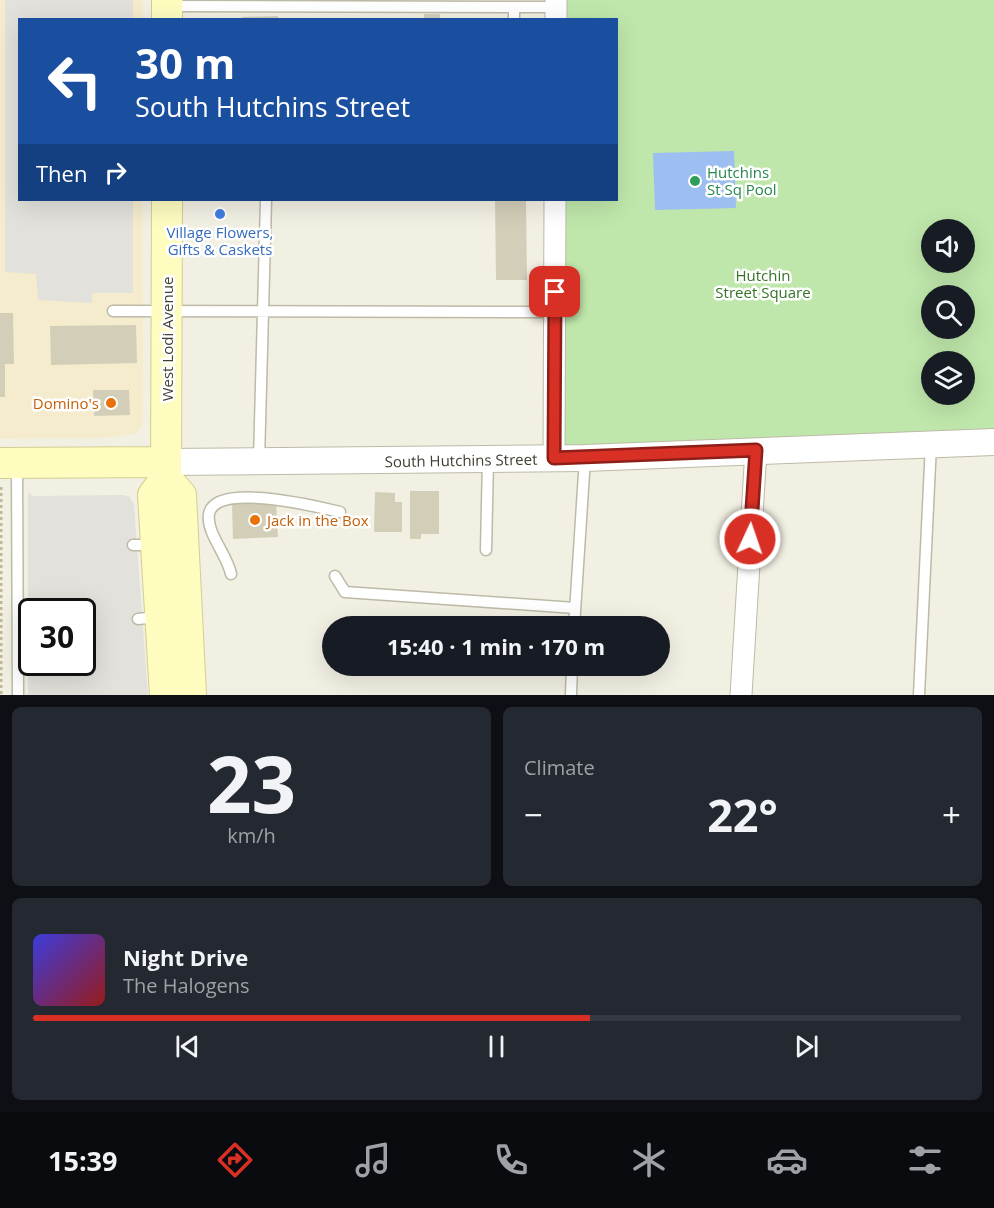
<!DOCTYPE html>
<meta charset="utf-8">
<style>
body{margin:0;font-family:"Open Sans",sans-serif;background:#242831;color:#f1f3f6;height:100vh;display:flex;flex-direction:column;font-size:22px;white-space:nowrap}
*{box-sizing:border-box;margin:0}
p{font-size:20px;color:#9ea1a6}
.icon{flex:none;width:33px;height:33px;fill:none;stroke:currentColor;stroke-width:2;stroke-linecap:round;stroke-linejoin:round}
.map{position:relative;height:695px;overflow:hidden}
.side{display:flex;flex-direction:column;gap:12px;padding:12px;background:#0d0f14;flex:1}
.side>*{flex:none}
.top-card{position:absolute;left:18px;top:18px;width:600px;height:183px;border-radius:0px;box-shadow:0 6px 24px #0002;background:#1a4fa0;color:#fff;overflow:hidden}
.buttons{position:absolute;left:921px;top:219px;display:grid;gap:12px}
.buttons a{display:grid;place-items:center;width:54px;height:54px;border-radius:50%;background:#171b24;box-shadow:0 6px 24px #0002;font-size:30px}
.speed{position:absolute;left:18px;top:598px;display:flex;gap:12px;font-size:30px;font-weight:700;text-align:center}
.speed>*{display:grid;place-content:center;width:78px;height:78px;border-radius:50%;background:#171b24;box-shadow:0 6px 24px #0002;line-height:1}
.speed .limit{border:3px solid #111;border-radius:9px;background:#fff;color:#111}
.pin{position:absolute;display:grid;place-items:center;width:51px;height:51px;color:#fff;margin:-26px;border-radius:12px;box-shadow:0 3px 9px #0006}
.me{position:absolute;width:66px;margin:-33px;rotate:3deg;stroke-linejoin:round;filter:drop-shadow(0 0 4px #0008)}
.turn{display:flex;align-items:center;gap:21px;height:126px;padding:0 18px;font-size:27px}
.turn .icon{width:78px;height:78px;stroke-width:2.5}
.turn b{display:block;font-size:42px;line-height:51px}
.then{display:flex;align-items:center;height:57px;padding:0 18px;background:#0003;gap:12px;font-size:22px}
.big{font-size:45px;font-weight:700;line-height:1.1}
.side .widget{flex:1;display:flex;flex-direction:column;justify-content:center;gap:9px;min-width:0;padding:0 21px;border-radius:9px;background:#242831}
.side .dial{align-items:center;gap:0}
.dial b{font-size:78px;line-height:1}
.song{display:flex;align-items:center;gap:18px}
.cover{width:72px;height:72px;border-radius:9px;background:linear-gradient(135deg,hsl(240 70% 55%),hsl(0 70% 35%))}
.played{height:6px;border-radius:3px;background:linear-gradient(90deg,#d93025 60%,#363941 60%)}
.keys{display:flex;justify-content:space-around;direction:ltr}
.heat{display:flex;justify-content:space-between;align-items:center;font-size:33px;direction:ltr}
.side .tiles{flex:1;display:grid;gap:12px;grid-template-columns:1fr 1fr}
.widget:last-child{grid-column:span 2}
.trip{position:absolute;left:322px;top:616px;width:348px;height:60px;border-radius:30px;background:#171b24;box-shadow:0 6px 24px #0002;font-weight:700;line-height:60px;text-align:center}
.tab-bar{display:flex;height:96px;justify-content:space-around;align-items:center;background:#090b0e;color:#9ea1a6}
.tab-bar .icon{width:42px;height:42px}
.tab-bar .active{color:#d93025}
.tab-bar b{font-size:27px;color:#f1f3f6}
.map>svg:first-child{display:block}
</style>
<div class="map">
<svg width="994" height="695" viewBox="0 0 994 695">
<rect width="100%" height="100%" fill="#f2f0e3"/>
<path fill="#f5eccd" d="M0 0H143V19L20 20V200H143V419L141 428 134 434 104 438 0 439Z"/>
<path fill="#bfe7ab" fill-rule="evenodd" d="M556 0H994V448L554 458 555 200H616V20L556 19ZM932 230H964V262H932ZM932 296H964V328H932ZM932 362H964V394H932Z"/>
<path fill="#e2e1dc" fill-rule="evenodd" d="M5 0H133V19L20 20V200H133V293H92V303L38 300 36 274 5 272Z
M28 493 34 496 124 495 130 497 134 505 148 695H28ZM32 612H82V663H32Z"/>
<path fill="#9dbef0" d="M734 151 736 208 655 210 653 153Z"/>
<path fill="#d3ceb8" d="M424 14H440V20H424Z
M278 16V20H242V17Z
M495 200H526L527 280H496Z
M0 313H13L14 364H5V397H0Z
M136 325 137 363 51 365 50 326Z
M93 390H129L130 415 94 416Z
M410 491H439V534H421V539H410Z
M375 492 395 493V502H402V532H374Z
M276 501 278 537 233 539 232 503Z"/>
<g fill="none" stroke-linecap="round" stroke-linejoin="round">
<defs>
<path id="service" d="M169 6 556 7
M514 7V20
M113 311 555 312
M259 460 266 200
M17 464 18 695
M133 545H154
M486 550 488 460
M231 574C227 554 206 533 209 514 215 481 318 507 340 512
M335 576 345 592 575 608
M138 619 158 617
M574 627 585 458
M571 695 572 666
M919 695 931 444"/>
<path id="minor" d="M556 20V0
M554 458 555 200
M741 695 756 450"/>
<path id="tertiary" d="M166 462 585 458 994 442"/>
<path id="secondary" d="M167 0V20
M167 200 166 478 181 495 191 695
M0 463 166 462
M165 695 153 495 166 478"/>
</defs>
<use href="#service" stroke="#bdbaa6" stroke-width="13"/>
<use href="#minor" stroke="#bdbaa6" stroke-width="23"/>
<use href="#tertiary" stroke="#bdbaa6" stroke-width="28"/>
<use href="#secondary" stroke="#d2ce92" stroke-width="32"/>
<path stroke="#bfb997" stroke-width="3" stroke-dasharray="3 3" stroke-linecap="butt" d="M1 487V695"/>
<use href="#service" stroke="#fff" stroke-width="10"/>
<use href="#minor" stroke="#fff" stroke-width="21"/>
<use href="#tertiary" stroke="#fff" stroke-width="26"/>
<use href="#secondary" stroke="#fffcc0" stroke-width="30"/>
</g>
<g fill="none" stroke-linecap="round" stroke-linejoin="round">
<defs>
<path id="route" d="M555 292 554 458 756 450 750 539"/>
</defs>
<use href="#route" stroke="#8d1f18" stroke-width="15"/>
<use href="#route" stroke="#d93025" stroke-width="10"/>
</g>
<circle fill="#2e9e5b" stroke="#fff" stroke-width="2" cx="695" cy="181" r="6"/>
<circle fill="#3f7fe0" stroke="#fff" stroke-width="2" cx="220" cy="214" r="6"/>
<g fill="#e8710a" stroke="#fff" stroke-width="2">
<circle cx="111" cy="403" r="6"/>
<circle cx="255" cy="520" r="6"/>
</g>
<g text-anchor="middle" dominant-baseline="central" stroke-width="5" stroke-linejoin="round" paint-order="stroke">
<g font-size="15" fill="#27864d" stroke="#fff" text-anchor="start">
<text x="707" y="172">Hutchins<tspan x="707" dy="17">St Sq Pool</tspan></text>
</g>
<g font-size="15" fill="#366cbe" stroke="#fff">
<text x="220" y="232">Village Flowers,<tspan x="220" dy="17">Gifts &amp; Caskets</tspan></text>
</g>
<g font-size="15" fill="#357427" stroke="#fff">
<text x="763" y="275">Hutchin<tspan x="763" dy="17">Street Square</tspan></text>
</g>
<g font-size="15" fill="#434033" stroke="#fff">
<text transform="translate(167 339) rotate(-90)">West Lodi Avenue</text>
<text transform="translate(461 460) rotate(-1)">South Hutchins Street</text>
</g>
<g font-size="15" fill="#c56008" stroke="#fff" text-anchor="end">
<text x="99" y="403">Domino's</text>
<text x="267" y="520" text-anchor="start">Jack in the Box</text>
</g>
</g>
</svg>
<div class="buttons">
<a><svg class="icon" aria-label="sound" viewBox="0 0 24 24"><path d="M4 9h4l5-4v14l-5-4H4zM17 9q2 3 0 6"/></svg></a>
<a><svg class="icon" aria-label="search" viewBox="0 0 24 24"><circle cx="10" cy="10" r="6"/><path d="M15 15l6 6"/></svg></a>
<a><svg class="icon" aria-label="layers" viewBox="0 0 24 24"><path d="M12 4l9 5-9 5-9-5zM3 14l9 5 9-5"/></svg></a>
</div>
<div class="speed"><div class="limit">30</div></div>
<div class="pin" style="left:555px;top:292px;background:#d93025"><svg class="icon" aria-label="arrive" viewBox="0 0 24 24"><path d="M6 21V4h12l-3 4 3 4H6"/></svg></div>
<svg class="me" style="left:750px;top:539px" viewBox="-20 -20 40 40"><circle r="17" fill="#d93025" stroke="#fff" stroke-width="3"/><path d="M0-11L8 9 0 5-8 9z" fill="#fff"/></svg>
<div class="trip">15:40 · 1 min · 170 m</div>
<div class="top-card">
<div class="turn"><svg class="icon" aria-label="left" viewBox="0 0 24 24"><path d="M17 20v-9H6M10 6l-5 5 5 5"/></svg><div><b>30 m</b>South Hutchins Street</div></div>
<div class="then">Then<svg class="icon" aria-label="right" viewBox="0 0 24 24"><path d="M7 20v-9h11M14 6l5 5-5 5"/></svg></div>
</div>
</div>
<section class="side">
<div class="tiles">
<div class="widget dial"><b>23</b><p>km/h</p></div>
<div class="widget"><p>Climate</p>
<div class="heat"><a>−</a><b class="big">22°</b><a>+</a></div>
</div>
<div class="widget">
<div class="song"><i class="cover"></i><div><b>Night Drive</b><p>The Halogens</p></div></div>
<div class="played"></div>
<div class="keys"><svg class="icon" aria-label="previous" viewBox="0 0 24 24"><path d="M18 5L8 12l10 7zM5 5v14"/></svg><svg class="icon" aria-label="pause" viewBox="0 0 24 24"><path d="M8 5v14M16 5v14"/></svg><svg class="icon" aria-label="next" viewBox="0 0 24 24"><path d="M6 5l10 7-10 7zM19 5v14"/></svg></div>
</div>
</div>
</section>
<nav class="tab-bar">
<b>15:39</b>
<svg class="icon active" aria-label="directions" viewBox="0 0 24 24"><path d="M12 3l9 9-9 9-9-9zM9 14v-3h6M13 9l2 2-2 2"/></svg>
<svg class="icon" aria-label="music" viewBox="0 0 24 24"><path d="M9 18V5l10-2v13"/><circle cx="6" cy="18" r="3"/><circle cx="16" cy="16" r="3"/></svg>
<svg class="icon" aria-label="phone" viewBox="0 0 24 24"><path d="M5 4h4l2 5-3 2q2 4 5 5l2-3 5 2v4C11 20 4 13 5 4z"/></svg>
<svg class="icon" aria-label="climate" viewBox="0 0 24 24"><path d="M12 3v18M4 7l16 10M4 17L20 7"/></svg>
<svg class="icon" aria-label="car" viewBox="0 0 24 24"><path d="M5 17H2v-5l4-1 3-4h7l3 4 3 1v5h-3M9 17h6M6 11h13"/><circle cx="7" cy="17" r="2"/><circle cx="17" cy="17" r="2"/></svg>
<svg class="icon" aria-label="filters" viewBox="0 0 24 24"><path d="M4 7h16M4 17h16"/><circle cx="9" cy="7" r="2"/><circle cx="15" cy="17" r="2"/></svg>
</nav>
